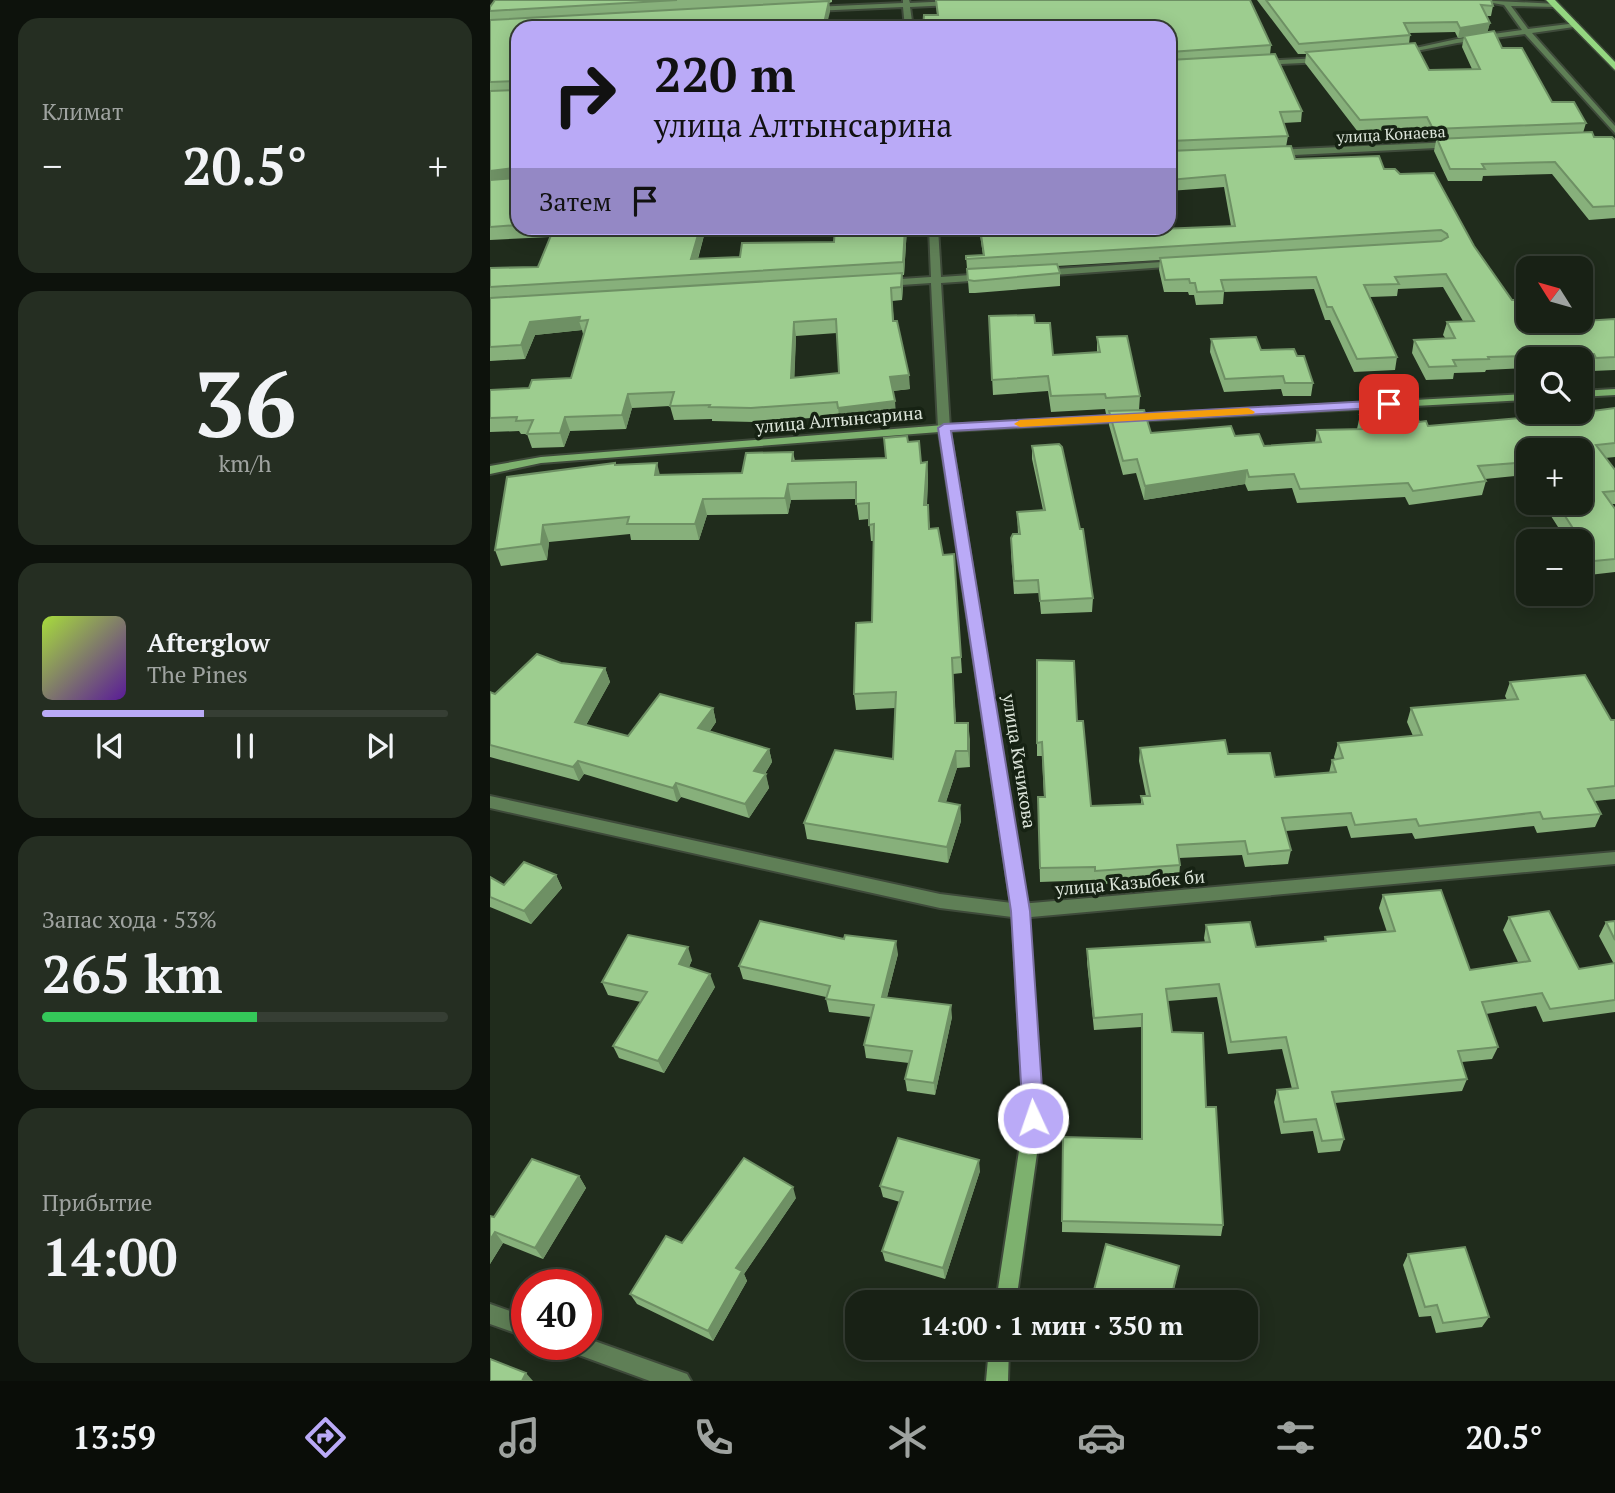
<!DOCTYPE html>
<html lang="ru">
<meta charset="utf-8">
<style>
body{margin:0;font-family:"PT Serif",serif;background:#252e22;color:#f1f3f6;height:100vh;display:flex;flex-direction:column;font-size:26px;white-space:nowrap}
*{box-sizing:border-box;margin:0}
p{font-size:23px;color:#9fa3a0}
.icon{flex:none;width:38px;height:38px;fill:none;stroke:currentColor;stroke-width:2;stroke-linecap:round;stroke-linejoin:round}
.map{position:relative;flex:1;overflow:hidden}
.panel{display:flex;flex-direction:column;gap:18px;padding:18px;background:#0d120c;width:490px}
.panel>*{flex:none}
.hud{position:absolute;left:21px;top:21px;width:665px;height:214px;border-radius:21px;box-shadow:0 4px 18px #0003,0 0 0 2px #363e34;background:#baaaf7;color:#111;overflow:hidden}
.needle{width:46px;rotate:307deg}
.controls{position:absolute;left:1026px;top:256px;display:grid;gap:14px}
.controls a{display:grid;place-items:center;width:77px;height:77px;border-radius:14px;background:#182115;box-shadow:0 4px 18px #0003,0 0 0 2px #363e34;font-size:35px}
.speed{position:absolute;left:21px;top:1269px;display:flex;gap:14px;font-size:35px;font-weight:700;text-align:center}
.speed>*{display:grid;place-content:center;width:91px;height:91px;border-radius:50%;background:#182115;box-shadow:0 4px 18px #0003,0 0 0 2px #363e34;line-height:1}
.speed .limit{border:10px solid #d22;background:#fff;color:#111}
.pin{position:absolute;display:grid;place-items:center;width:60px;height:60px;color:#fff;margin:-30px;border-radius:14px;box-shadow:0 4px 10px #0006}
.me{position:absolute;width:77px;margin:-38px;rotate:357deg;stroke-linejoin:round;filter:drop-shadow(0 0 5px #0008)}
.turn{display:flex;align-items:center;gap:24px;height:147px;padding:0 28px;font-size:32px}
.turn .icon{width:91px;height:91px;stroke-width:2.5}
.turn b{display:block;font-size:49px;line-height:60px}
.then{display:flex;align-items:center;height:66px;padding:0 28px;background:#0003;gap:14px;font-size:26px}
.big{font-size:52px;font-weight:800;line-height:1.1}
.panel .widget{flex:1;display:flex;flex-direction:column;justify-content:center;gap:10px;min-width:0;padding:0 24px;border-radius:21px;background:#252e22}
.panel .dial{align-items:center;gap:0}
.dial b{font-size:91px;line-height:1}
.song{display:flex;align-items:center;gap:21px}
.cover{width:84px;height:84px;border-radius:10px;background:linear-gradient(135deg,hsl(80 70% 55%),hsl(270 70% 35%))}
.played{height:7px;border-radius:4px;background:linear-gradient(90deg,#baaaf7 40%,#363e34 40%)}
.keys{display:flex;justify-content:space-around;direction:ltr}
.heat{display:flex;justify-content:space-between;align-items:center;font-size:38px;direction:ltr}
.charge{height:10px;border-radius:5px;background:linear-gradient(90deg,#34c759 53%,#363e34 0)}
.trip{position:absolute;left:355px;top:1290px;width:413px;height:70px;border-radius:21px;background:#182115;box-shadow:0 4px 18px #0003,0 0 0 2px #363e34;font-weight:800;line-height:70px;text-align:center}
.menu{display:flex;height:112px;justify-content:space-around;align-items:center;background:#0a0d08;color:#9fa3a0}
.menu .icon{width:49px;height:49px}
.menu .selected{color:#baaaf7}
.menu b{font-size:32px;color:#f1f3f6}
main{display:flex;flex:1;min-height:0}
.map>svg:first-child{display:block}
</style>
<main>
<section class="panel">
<div class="widget"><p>Климат</p>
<div class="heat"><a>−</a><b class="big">20.5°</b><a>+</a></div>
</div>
<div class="widget dial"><b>36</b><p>km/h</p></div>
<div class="widget">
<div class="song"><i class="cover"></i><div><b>Afterglow</b><p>The Pines</p></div></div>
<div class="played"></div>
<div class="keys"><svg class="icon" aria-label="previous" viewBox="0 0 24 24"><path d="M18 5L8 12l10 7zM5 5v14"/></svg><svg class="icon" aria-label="pause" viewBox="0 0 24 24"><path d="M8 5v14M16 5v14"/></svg><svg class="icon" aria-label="next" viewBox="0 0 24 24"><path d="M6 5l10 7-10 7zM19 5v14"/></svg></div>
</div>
<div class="widget"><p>Запас хода · 53%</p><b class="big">265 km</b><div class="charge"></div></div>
<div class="widget"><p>Прибытие</p><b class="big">14:00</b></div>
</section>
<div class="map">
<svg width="1125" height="1381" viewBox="0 0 1125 1381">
<rect width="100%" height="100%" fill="#202c1c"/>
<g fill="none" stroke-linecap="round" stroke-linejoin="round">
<defs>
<path id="street" d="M413 0H419L420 3 463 1 466 3 463 5 420 7 423 28H415L413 7 323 11 320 9 323 7 413 3Z
M986 0 1067 4 1065 7 1021 6 1038 29 1087 23 1084 27 1042 33 1125 126V133L1035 34 967 43 911 54 907 52 967 39 1032 30 1014 5Z
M831 58 835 60 834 62 771 65 767 63 771 61Z
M963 142 967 145 966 147 784 156 780 153 784 150Z
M439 228H448L451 277 495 274 500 277 495 280 451 283 460 428 454 431 448 428 441 283 396 286 391 283 396 280 441 277Z
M687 261 690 262V266L550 276 545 273 550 270Z
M0 796 450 894 530 904 1125 852V864L530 918 450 908 0 808Z
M0 1304 37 1317V1337L0 1324Z
M96 1338 197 1374 201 1381H160L78 1351 75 1344H96Z"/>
<path id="secondary" d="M1125 389V395L1090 397V391Z
M1038 394V400L460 431 538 911 552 1118 526 1302H506L534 1118 522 911 449 432 51 463 0 474V466L51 457 454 425Z
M499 1348H519L518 1381H496Z"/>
<path id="primary" d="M1056 0H1065L1125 62V70Z"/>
</defs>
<use href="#street" stroke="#3e4a3a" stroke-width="4"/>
<use href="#secondary" stroke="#3e4a3a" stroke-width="4"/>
<use href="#primary" stroke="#3e4a3a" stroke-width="3"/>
<use href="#street" fill="#5f7f56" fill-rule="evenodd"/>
<use href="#secondary" fill="#7db16e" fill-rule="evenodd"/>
<use href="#primary" fill="#94d780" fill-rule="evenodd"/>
</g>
<path fill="#87b07b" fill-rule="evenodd" d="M5 0H342V2L339 3 340 12 28 28V228H216L208 259 250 257 344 242 345 228H417L414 275H412L413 286 412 300 402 301 404 321 420 389 403 391 406 415 350 422 349 416 264 422 222 421V419L184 420 180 406 142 408 136 429 80 431 74 447 42 448 37 434H31L29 431 0 432V390L39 388 81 378 94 334H93L92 330 45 335 35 359 0 361V268L48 267 60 237 0 240V7ZM347 333 349 373 304 378 306 336Z
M446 0H760L781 45 780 55 785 54 812 111 811 122 793 123 798 136 796 147 801 146 805 159 889 156 894 169H905L910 174 944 173 984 246 1022 300H1038V320H1077L1078 322 1125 319V370L1102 371 1099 367H1090V359H1038V368L996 370 995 372 964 373 963 379 936 380 922 353 924 340 956 339 953 335 957 322 973 321 953 287 908 289 907 296 880 297 907 357 905 370 864 372 840 320H835L824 289 734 292 733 304 706 305 704 295H699L698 292H674L669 270 670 260 567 266 570 273V286L485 293H479L476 256 493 255 489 228H618L619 231 741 226 734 187 679 191V28H433L434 15H447Z
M767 0H1001L1003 6 1001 16H996L1000 23 997 32 1062 102 1096 123 1093 133 1104 137 1125 140V218L1099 220 1062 174 993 176 992 181H958L944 151 946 141H940L935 129 868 132 815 63 816 54H808ZM965 32 968 38 974 37 972 47 982 69 939 70 919 44 920 35 919 33Z
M499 316 545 323 563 355 607 353V337L650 396 649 410 661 433 745 436 774 446 825 442 827 430 867 429 870 415H893V412L929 422 938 426 1042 417 1043 411 1095 412 1125 408V457L1115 458 1125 470V504H1122L1125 509V572L1099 575 1090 562V541H1077L1052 502H1090L1038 450V480L1035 475 995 479 996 481 992 495 919 505 915 497 807 503 802 488 758 491 755 484 654 500 646 473 633 475 619 425V414H616L615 409 561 412 558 391 503 395Z
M721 339 807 356 823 383 821 396H793L791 389 734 392 720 352Z
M418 442 431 463 437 462 438 478 437 505 440 528 453 555 464 554 472 673 463 674 466 723H478L480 767 467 768 456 802 470 805 471 821 458 863 317 839 314 823 403 759 405 708 366 710 364 694 382 622 384 541H381L379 519 369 520 366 499 301 500 298 514 217 515 209 540H141L140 534 59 542 57 560 11 566 5 550 125 463 126 465 170 475 252 473 303 452 305 461 396 458Z
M542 446 603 598 602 612 551 614 549 593 524 594 521 552 528 534 527 512 553 510 542 459Z
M547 660 587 721 601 806 651 804V796H656L649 761 650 748 738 754 785 777 839 773 842 760 845 759 844 757 848 743 923 736 917 722 921 708 1017 700 1015 696 1020 682 1121 720H1125V799L1105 801 1111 814 1105 827 1047 833 1044 826 925 839 922 833 861 838 857 826 796 831 801 850 798 864 755 867 752 855 689 858 690 865 689 878 604 885V880L550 882 548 797H554L552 756H547Z
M71 663 115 668 120 682 96 725 138 736 223 708 226 722 220 731 279 749 282 762 275 774 279 788 259 818 191 797 187 802 94 774 89 781 0 757V692L5 694Z
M66 875 72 888 41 924 0 907V877L14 885Z
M893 895 980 970 1028 962 1013 930 1019 917 1089 969 1124 964 1109 936 1116 922 1125 921V1012L1053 1022 1046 1006 996 1014 1008 1047 1002 1059 972 1062 977 1079 972 1091 845 1103 854 1139 850 1151 828 1153 823 1131 791 1134 784 1102 787 1090 802 1089 792 1049 738 1054 727 997 678 1001 682 1032 716 1107 733 1225 731 1236 572 1232 573 1137 651 1139V1027L604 1030 597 962V949L715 942 714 938 716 925 766 947 834 942 835 937 897 932 889 908Z
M408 954 397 997 462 1017 445 1095 417 1091 415 1079 419 1063 376 1058 374 1045 381 1017 339 1012 336 999V997L253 979 249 966Z
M202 960 199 967 225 987 174 1073 129 1058 123 1046 151 1002 118 995 112 982Z
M490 1171 455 1279 395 1261 392 1251 410 1202 393 1197 390 1186Z
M89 1176 96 1188 53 1259 13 1243 0 1264V1216L4 1217Z
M306 1198 254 1274 257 1281 223 1341 147 1304 140 1294 192 1243Z
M918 1254 999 1317 992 1327 946 1333 941 1316 929 1317 913 1265Z
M687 1276 681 1302H602L603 1294Z"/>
<path fill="#6e9064" d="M339 1 340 12 336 28H333Z
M1000 23 997 34 968 38 970 28Z
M24 168 28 180 0 184V171Z
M210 228H216L204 272 201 259Z
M415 228H417L414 275 413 262Z
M412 273 413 286 412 300 411 287Z
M90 317 89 321 92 330 45 335 35 359 31 345 40 322Z
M304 322 306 336 304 392 301 378Z
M419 375 420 389 401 391 400 377Z
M138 394 142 408 136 429 132 415Z
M405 401 406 415 350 422 348 408Z
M75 417 80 431 74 447 70 433Z
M437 462 438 478 436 521 434 505Z
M167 463 171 479 165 475Z
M757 470 755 484 654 500 655 486Z
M298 484 301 500 298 514 295 498Z
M213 499 217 515 209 540 205 524Z
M53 525 59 542 57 560 51 544Z
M115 668 120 682 90 736 85 722Z
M223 708 226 722 212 742 208 728Z
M478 723 480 739V767L478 751Z
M279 749 282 762 268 785 264 771Z
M466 751 467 768 451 817 449 801Z
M88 761 94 774 89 781 83 767Z
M276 774 279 788 259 818 255 804Z
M186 783 191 797 187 802 183 788Z
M470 805 471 821 458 863 457 847Z
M66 875 72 888 41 924 34 911Z
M406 941 408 954 394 1009 392 997Z
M198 947 202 960 194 977 189 964Z
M220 974 225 987 174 1073 168 1061Z
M461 1005 462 1017 445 1095 444 1083Z
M489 1160 490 1171 455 1279 453 1268Z
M89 1176 96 1188 53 1259 45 1248Z
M303 1187 306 1198 254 1274 257 1281 223 1341 218 1331 246 1268Z
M5 1232 13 1243 0 1264V1240Z
M36 1373 43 1381H32Z"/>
<path fill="#9dcd8f" stroke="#6e9064" stroke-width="2" fill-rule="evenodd" d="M5 0H187L0 11V7Z
M446 0H760L781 45 680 52 679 54V28H433L434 15H448Z
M776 0H1001L1003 6 991 5 1000 23 970 28 967 22 914 23 920 35 809 44Z
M339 1 333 28H28V225L0 227V180L26 178 24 168 0 171V91L25 90 27 83 24 81 0 82V20Z
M1004 31 1012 48H1032L1062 102H1084L1096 123 943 129 937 117 870 120 816 52 925 43 939 70 990 69 974 36Z
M785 54 812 111 790 112 798 136 680 141 679 145V60Z
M1102 132 1104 137H1122L1125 140V206L1103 207 1065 162 992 164 995 169H960L947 139Z
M801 146 805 159 889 156 894 169H905L910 174 944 173 984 246 1022 300H1038V320H1077L1078 322 1125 319V357L1106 358 1104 354 998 357 999 359 963 360 966 366 939 367 924 340 965 338 957 322 984 321 956 274 905 277 909 284 874 285 907 357 867 359 842 307H837L826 277 731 280 734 291 707 292 705 283H700L699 279 675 280 670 258 951 241 958 237 957 234 951 230 476 259V256L494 255 490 228H618L619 231 745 226 735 175 679 180V151Z
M64 228H210L201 259 250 257 252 243 344 242 345 228H415L413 262 0 287V268L48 267Z
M567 264 570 273 484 281 478 280 477 269Z
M412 273 411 287 401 288 403 321H407L419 375 400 377 405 401 348 408 347 402 261 408 219 407 220 405 180 406 184 392 138 394 132 415 75 417 70 433 37 434 43 420 26 421 27 417 0 418V390L39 388 42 380 81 378 98 320 89 321 90 317 40 322 31 345 0 347V298ZM346 319 349 373 301 378 304 322Z
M544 315 545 323H560L563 355 610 352 607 337 637 336 650 396 616 398 615 394 561 396 558 376 502 380 499 316Z
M766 337 771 350 804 349 807 356H814L823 383H795L793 376 735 379 721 339Z
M1090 406 1095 412 1125 408V443L1106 445 1125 470V491L1113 492 1125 509V559L1104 561 1066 502H1090V450H1038V462L988 466 996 481 923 491 918 483 810 489 804 474 759 477 757 470 655 486 647 459 633 461 619 411 654 410 661 433 741 426 745 436 769 434 774 446 831 442 827 430 875 429 870 415H895L893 412 924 410 929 422 936 421 938 426 1053 416 1050 411H1090Z
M417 436 418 442 429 441 431 463 437 462 434 505H438L439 529 448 528 453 555 464 554 471 657 462 658 465 723H478V751H466L449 801 470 805 457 847 314 823 345 750 403 759 406 692 364 694 366 623 382 622 384 524 379 525V503L366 504V482L298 484 295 498 213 499 205 524H137L139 517 53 525 51 544 5 550 17 477 125 463V465L167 463 165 475 252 473 256 453 303 452 302 461 396 458 394 438Z
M569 444 572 447 590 529H593L603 598 550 601 548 580 524 581 521 538 523 534H530L527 512 555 510 542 446Z
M47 654 71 663 115 668 85 722 138 736 170 694 223 708 208 728 279 749 264 771 276 774 255 804 186 783 183 788 88 761 83 767 0 745V692L5 694Z
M547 660 584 661 587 721H593L601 806 653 804 651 796H660L650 748 735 740 738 754 780 753 785 777 846 772 842 760 853 758 848 743 932 735 921 708 1028 699 1020 682 1095 675 1121 720H1125V786L1098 789 1111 814 1053 819 1050 812 929 826 926 819 865 825 861 813 792 818 801 850 758 854 755 841 687 845 690 865 605 871V867L550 868 548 797H555L552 742 547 743Z
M34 862 66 875 34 911 0 897V877L14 885Z
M951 890 980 970 1040 961 1019 917 1059 911 1089 969 1125 963V1000L1060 1009 1052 993 992 1002 1008 1047 968 1051 977 1079 842 1092 854 1139 832 1141 826 1119 794 1122 787 1090 808 1088 796 1037 741 1042 729 984 676 989 682 1032 713 1033 716 1107H726L733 1225 572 1221 573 1137 652 1139V1014L604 1018 597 949 720 942 716 925 760 922 766 947 836 941 835 937 905 931 893 895Z
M270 921 354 939 355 935 406 941 392 997 461 1005 444 1083 415 1079 422 1051 374 1045 384 1005 336 999 340 986 249 966Z
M1125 921V940L1116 922Z
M138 935 198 947 189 964 220 974 168 1061 123 1046 157 992 112 982Z
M408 1138 489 1160 453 1268 392 1251 413 1192 390 1186Z
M254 1158 303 1187 246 1268 252 1271 218 1331 140 1294 176 1236 192 1243Z
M42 1159 89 1176 45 1248 5 1232 0 1240V1216L4 1217Z
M616 1244 689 1266 680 1302H629L603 1294Z
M975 1247 999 1317 953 1323 947 1305 935 1307 918 1254Z
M0 1359 36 1373 32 1381H0Z"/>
<path fill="#baaaf7" stroke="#796ea1" stroke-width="2" d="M899 400 905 404 903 407 461 431 540 911 554 1118 551 1125 543 1128 536 1125 533 1118 521 911 448 428 454 424Z"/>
<path fill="#f59e0b" d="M758 408 765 412 763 414 530 427 524 424 530 420Z"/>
<g text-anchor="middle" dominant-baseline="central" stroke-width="7" stroke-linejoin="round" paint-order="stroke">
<g font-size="16" fill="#dce5da" stroke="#162213">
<text transform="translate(901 134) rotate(-3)">улица Конаева</text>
</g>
<g font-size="18" fill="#dce5da" stroke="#162213">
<text transform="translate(349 419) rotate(-5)">улица Алтынсарина</text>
<text transform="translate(530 761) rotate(81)">улица Кичикова</text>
<text transform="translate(640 882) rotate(-5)">улица Казыбек би</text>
</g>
</g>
</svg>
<div class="controls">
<a><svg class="needle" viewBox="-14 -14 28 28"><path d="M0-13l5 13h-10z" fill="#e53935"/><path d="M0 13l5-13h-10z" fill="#9fa3a0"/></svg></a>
<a><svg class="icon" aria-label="search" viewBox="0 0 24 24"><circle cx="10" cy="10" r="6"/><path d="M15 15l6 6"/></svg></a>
<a>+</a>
<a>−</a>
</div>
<div class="speed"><div class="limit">40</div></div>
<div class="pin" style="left:899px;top:404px;background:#d93025"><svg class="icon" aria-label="arrive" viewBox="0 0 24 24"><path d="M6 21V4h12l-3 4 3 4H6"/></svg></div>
<svg class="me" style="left:543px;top:1118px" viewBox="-20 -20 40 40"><circle r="17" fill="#baaaf7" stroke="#fff" stroke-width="3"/><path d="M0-11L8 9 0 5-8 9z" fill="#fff"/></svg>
<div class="trip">14:00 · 1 мин · 350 m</div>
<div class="hud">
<div class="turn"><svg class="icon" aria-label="right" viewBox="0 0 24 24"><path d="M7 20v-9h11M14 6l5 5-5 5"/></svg><div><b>220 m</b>улица Алтынсарина</div></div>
<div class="then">Затем<svg class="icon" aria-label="arrive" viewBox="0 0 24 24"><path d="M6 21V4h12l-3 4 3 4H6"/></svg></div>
</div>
</div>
</main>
<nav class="menu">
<b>13:59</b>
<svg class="icon selected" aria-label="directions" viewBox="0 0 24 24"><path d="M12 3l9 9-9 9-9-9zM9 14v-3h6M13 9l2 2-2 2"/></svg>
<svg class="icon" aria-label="music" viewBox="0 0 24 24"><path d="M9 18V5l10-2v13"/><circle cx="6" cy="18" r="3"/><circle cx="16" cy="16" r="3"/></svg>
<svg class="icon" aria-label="phone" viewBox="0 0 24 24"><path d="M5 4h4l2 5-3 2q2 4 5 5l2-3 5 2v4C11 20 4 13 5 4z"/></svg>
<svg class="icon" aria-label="climate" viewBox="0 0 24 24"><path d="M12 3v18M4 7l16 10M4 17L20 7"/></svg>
<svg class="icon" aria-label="car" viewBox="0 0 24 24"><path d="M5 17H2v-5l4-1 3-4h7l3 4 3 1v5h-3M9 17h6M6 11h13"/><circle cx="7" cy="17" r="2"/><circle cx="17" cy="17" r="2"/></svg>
<svg class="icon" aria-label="filters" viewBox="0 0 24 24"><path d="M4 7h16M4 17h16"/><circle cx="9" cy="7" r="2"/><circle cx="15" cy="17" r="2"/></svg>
<b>20.5°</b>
</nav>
